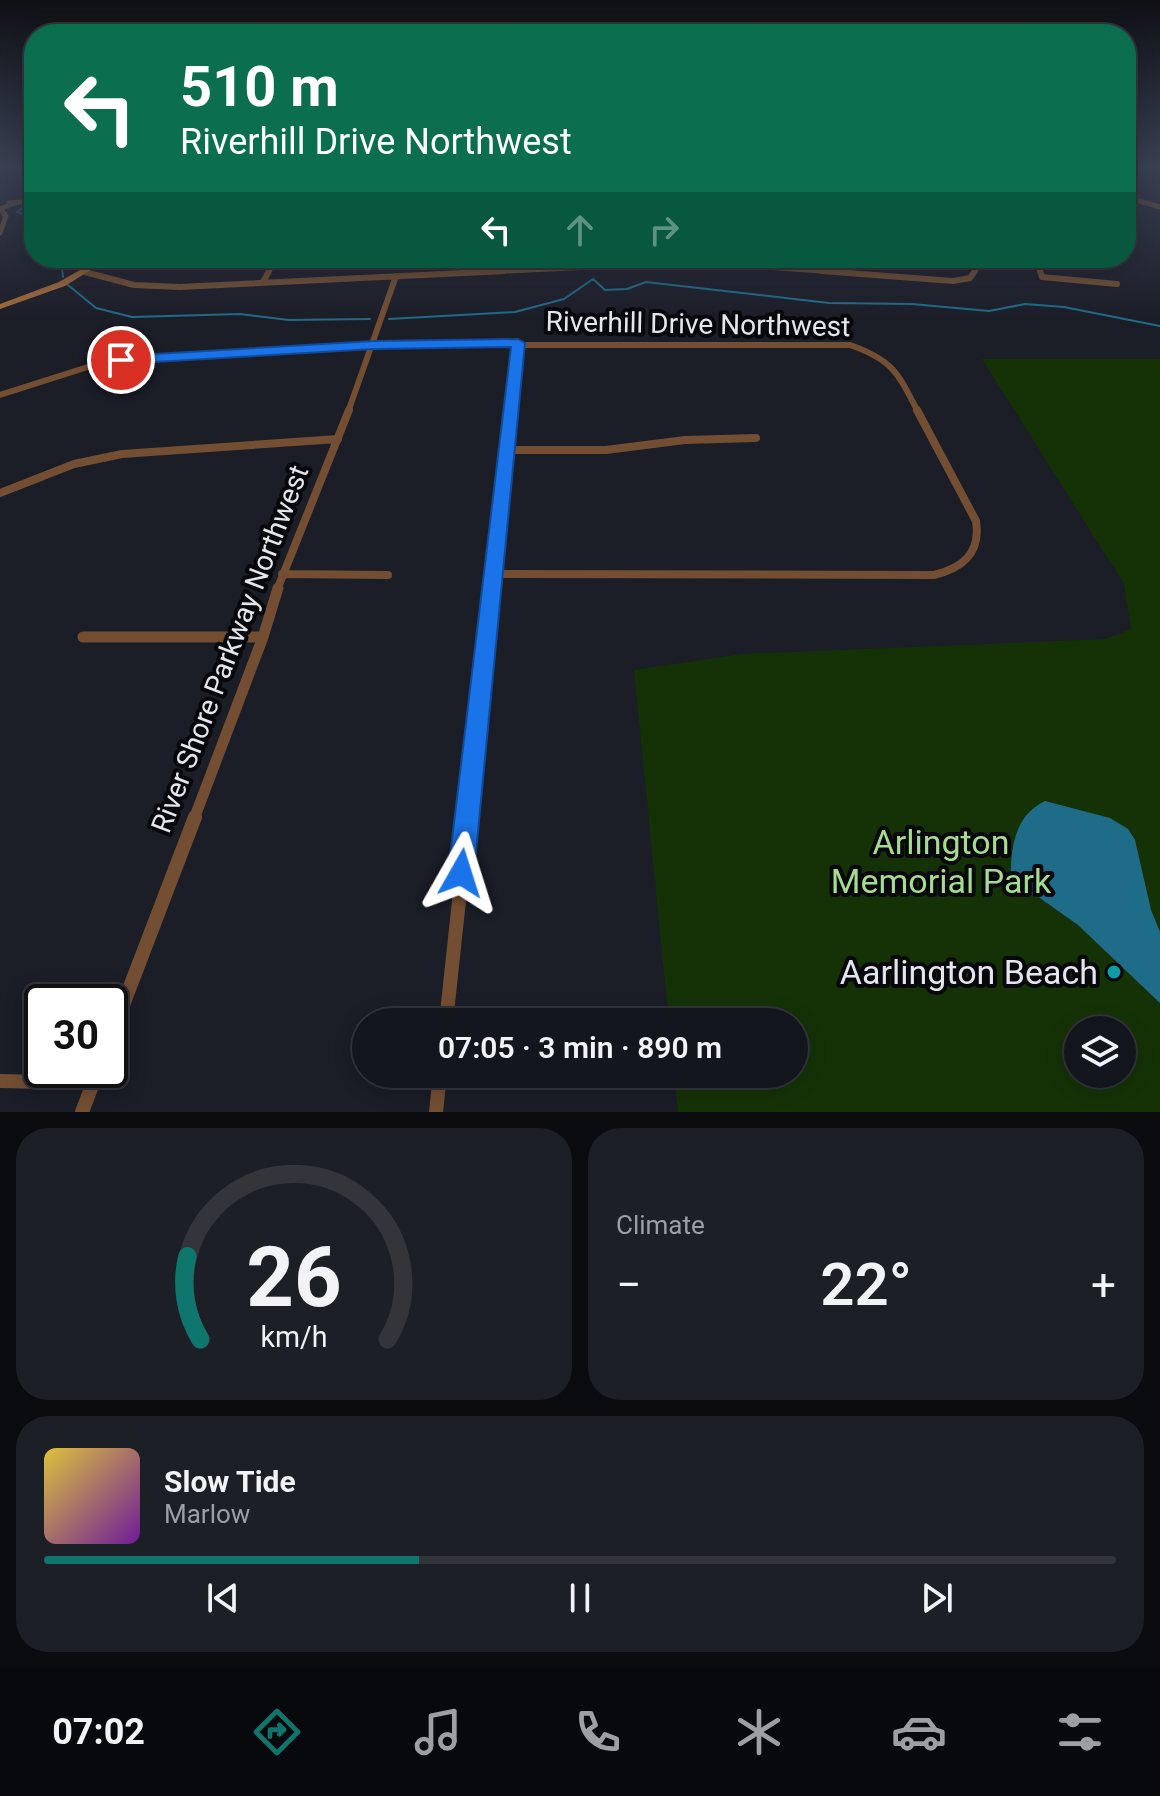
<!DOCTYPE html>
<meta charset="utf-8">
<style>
body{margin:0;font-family:Roboto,sans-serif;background:#1d1f26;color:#f1f3f6;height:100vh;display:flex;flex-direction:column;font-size:30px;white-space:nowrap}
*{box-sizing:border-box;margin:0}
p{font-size:26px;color:#9d9fa4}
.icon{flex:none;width:44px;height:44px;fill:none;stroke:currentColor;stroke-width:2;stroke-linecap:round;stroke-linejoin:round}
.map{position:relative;height:1112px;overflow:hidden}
.panel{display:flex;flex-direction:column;gap:16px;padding:16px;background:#0b0c10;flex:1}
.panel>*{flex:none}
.hud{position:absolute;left:24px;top:24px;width:1112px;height:244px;border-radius:32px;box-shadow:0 4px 20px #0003,0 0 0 2px #33353b;background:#0b6e4f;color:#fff;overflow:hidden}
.fabs{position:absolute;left:1064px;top:1016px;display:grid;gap:16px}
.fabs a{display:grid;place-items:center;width:72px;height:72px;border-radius:50%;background:#14161d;box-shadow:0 4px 20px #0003,0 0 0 2px #33353b;font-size:40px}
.speed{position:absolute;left:24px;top:984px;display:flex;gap:16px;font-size:40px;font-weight:700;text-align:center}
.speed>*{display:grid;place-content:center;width:104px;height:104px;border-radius:50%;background:#14161d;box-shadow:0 4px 20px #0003,0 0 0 2px #33353b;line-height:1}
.speed .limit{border:4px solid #111;border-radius:12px;background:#fff;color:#111}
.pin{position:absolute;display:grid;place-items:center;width:68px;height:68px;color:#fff;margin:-34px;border:4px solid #fff;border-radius:50%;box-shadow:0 2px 8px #0007}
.me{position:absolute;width:88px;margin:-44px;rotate:6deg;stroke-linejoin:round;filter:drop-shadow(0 0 6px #0008)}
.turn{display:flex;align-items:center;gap:28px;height:168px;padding:0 24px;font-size:36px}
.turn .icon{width:104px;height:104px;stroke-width:2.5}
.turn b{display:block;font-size:56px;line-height:68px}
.lanes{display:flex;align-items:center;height:76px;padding:0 24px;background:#0003;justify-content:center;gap:40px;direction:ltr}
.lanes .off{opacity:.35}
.big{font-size:60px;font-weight:600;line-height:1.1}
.panel .widget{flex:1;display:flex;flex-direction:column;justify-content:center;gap:12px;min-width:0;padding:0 28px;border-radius:32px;background:#1d1f26}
.panel .dial{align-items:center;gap:0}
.dial svg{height:208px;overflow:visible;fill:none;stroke:#33353b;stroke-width:7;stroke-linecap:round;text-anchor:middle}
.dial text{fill:#f1f3f6;stroke:none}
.song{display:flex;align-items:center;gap:24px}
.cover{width:96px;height:96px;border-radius:12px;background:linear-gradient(135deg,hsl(50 70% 55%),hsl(280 70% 35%))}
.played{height:8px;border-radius:4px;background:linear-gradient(90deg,#0f766e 35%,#33353b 35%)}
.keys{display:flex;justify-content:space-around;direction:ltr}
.heat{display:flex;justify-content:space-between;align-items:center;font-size:44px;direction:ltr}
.panel .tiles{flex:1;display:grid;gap:16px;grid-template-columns:1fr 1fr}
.widget:last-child{grid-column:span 2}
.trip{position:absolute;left:352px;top:1008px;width:456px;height:80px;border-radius:40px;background:#14161d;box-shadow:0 4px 20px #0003,0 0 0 2px #33353b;font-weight:600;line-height:80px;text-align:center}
.tab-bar{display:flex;height:128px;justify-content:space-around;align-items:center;background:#08090c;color:#9d9fa4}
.tab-bar .icon{width:56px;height:56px}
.tab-bar .current{color:#0f766e}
.tab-bar b{font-size:36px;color:#f1f3f6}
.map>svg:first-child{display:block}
</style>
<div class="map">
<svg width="1160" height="1112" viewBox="0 0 1160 1112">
<rect width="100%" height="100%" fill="#1b1d27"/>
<path fill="#153207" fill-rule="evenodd" d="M982 359H1160V1112H678L674 1074H794V1022H669L634 670 742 654 1106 639 1131 629 1124 584ZM1078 1030H1122V1074H1078Z"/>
<path fill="#1f6c89" d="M1045 801 1110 818 1128 829 1135 840 1151 910 1160 932V1003L1078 925 1037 896 1011 889C1010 856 1011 817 1045 801Z"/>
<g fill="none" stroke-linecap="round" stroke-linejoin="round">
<path stroke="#1f6c89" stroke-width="2" d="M19 165 32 175 34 183
M28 204 17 212 34 218
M61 258 63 277
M68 285 96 308 132 317 240 314 289 320 370 319
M389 319 515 312 564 299 593 279 605 290 627 289 646 282 829 303 912 304 989 311 1025 304 1064 307 1160 326"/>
<path stroke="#734e32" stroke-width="5" d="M1126 197 1160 207
M9 203 34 201
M0 233 6 216 0 209 15 203
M1037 258 1041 273
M85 272 90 273
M268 273 277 258
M463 273 696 262 849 273
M973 273 977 268 983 267"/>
<path stroke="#734e32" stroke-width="6" d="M822 271 953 281 970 278 975 271
M1040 271 1042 277 1117 284
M85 272 134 285 180 287 504 271
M263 282 269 271
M0 395 91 366 151 357 374 345H850C893 360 898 373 918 412
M348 412 396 276
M511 412 518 343"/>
<path stroke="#734e32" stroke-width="8" d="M506 450H606L685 440 756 438
M0 493 74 464 122 454 338 439
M282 574 388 575
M492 574 934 575C963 568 981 553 976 521L917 410
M277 590 349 410
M492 590 511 410"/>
<path stroke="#734e32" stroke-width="11" d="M83 637H263
M194 819 263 637 278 588
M468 819 492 588"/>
<path stroke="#734e32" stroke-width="14" d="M446 1022 468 817
M110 1039 195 817
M0 1081 93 1083
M82 1112 98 1070
M436 1112 440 1074"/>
<path fill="#a36939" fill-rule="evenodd" d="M101 258H110L65 286 0 309V304L59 282Z"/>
</g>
<linearGradient id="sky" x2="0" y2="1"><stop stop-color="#0f1015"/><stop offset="0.52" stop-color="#394052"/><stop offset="1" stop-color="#394052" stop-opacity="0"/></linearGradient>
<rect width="1160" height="320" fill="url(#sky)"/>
<path fill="#1a73e8" stroke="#114b97" stroke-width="2" d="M518 339 525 343 474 873 470 882 461 886 452 882 448 873 511 347 374 349 121 364 115 360 121 356 374 341Z"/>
<circle fill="#0f9aa8" stroke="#07070c" stroke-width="3" cx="1114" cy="972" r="8"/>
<g text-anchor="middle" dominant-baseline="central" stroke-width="8" stroke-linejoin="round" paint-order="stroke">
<g font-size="28" fill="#e4e6ed" stroke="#07070c">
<text transform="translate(698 324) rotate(1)">Riverhill Drive Northwest</text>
<text transform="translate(230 649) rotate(-69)">River Shore Parkway Northwest</text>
</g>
<g font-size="34" fill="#a6dc91" stroke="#07070c">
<text x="941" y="842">Arlington<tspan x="941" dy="39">Memorial Park</tspan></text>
</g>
<g font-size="34" fill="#e4e6ed" stroke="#07070c" text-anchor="end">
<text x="1098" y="972">Aarlington Beach</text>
</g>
</g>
</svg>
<div class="fabs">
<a><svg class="icon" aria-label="layers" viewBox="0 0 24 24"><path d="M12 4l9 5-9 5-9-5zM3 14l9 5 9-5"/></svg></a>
</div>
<div class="speed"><div class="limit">30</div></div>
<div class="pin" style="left:121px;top:360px;background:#d93025"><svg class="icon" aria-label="arrive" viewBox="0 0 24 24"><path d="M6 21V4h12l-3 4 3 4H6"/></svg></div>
<svg class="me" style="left:461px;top:873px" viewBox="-20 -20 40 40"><path d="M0-17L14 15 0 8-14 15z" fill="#1a73e8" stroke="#fff" stroke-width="4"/></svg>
<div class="trip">07:05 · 3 min · 890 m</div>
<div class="hud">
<div class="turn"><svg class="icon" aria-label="left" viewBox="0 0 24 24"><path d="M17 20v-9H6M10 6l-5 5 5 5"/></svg><div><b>510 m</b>Riverhill Drive Northwest</div></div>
<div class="lanes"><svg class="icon" aria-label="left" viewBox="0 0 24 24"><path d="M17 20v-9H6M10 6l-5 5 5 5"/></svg><svg class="icon off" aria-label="ahead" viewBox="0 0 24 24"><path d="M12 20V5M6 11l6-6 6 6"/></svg><svg class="icon off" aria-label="right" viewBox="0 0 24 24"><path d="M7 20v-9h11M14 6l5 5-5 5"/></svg></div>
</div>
</div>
<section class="panel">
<div class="tiles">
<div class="widget dial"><svg viewBox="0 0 100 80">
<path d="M14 69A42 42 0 1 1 86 69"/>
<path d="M14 69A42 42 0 0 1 9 37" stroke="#0f766e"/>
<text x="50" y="56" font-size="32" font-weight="700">26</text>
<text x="50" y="72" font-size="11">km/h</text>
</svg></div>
<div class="widget"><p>Climate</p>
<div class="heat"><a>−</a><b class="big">22°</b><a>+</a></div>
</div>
<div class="widget">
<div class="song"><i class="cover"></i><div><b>Slow Tide</b><p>Marlow</p></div></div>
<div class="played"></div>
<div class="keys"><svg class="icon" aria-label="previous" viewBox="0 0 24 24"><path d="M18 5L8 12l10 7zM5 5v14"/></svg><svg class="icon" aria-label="pause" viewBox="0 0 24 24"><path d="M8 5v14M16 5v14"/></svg><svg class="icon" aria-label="next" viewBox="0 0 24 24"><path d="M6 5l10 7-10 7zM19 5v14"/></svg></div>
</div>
</div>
</section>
<nav class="tab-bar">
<b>07:02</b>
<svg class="icon current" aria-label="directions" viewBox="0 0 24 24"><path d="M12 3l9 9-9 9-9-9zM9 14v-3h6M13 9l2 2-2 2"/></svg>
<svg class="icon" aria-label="music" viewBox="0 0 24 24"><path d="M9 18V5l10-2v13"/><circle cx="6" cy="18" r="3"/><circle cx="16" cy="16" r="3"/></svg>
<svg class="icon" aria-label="phone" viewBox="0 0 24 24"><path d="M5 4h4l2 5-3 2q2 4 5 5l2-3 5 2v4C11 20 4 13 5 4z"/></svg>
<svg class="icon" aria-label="climate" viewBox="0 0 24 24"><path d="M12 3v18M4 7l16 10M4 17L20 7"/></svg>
<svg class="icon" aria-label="car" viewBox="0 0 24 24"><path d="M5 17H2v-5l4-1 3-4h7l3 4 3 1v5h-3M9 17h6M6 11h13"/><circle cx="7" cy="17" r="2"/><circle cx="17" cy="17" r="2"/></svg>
<svg class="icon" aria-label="filters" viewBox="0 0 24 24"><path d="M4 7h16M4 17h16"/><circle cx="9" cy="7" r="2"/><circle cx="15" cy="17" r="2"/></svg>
</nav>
